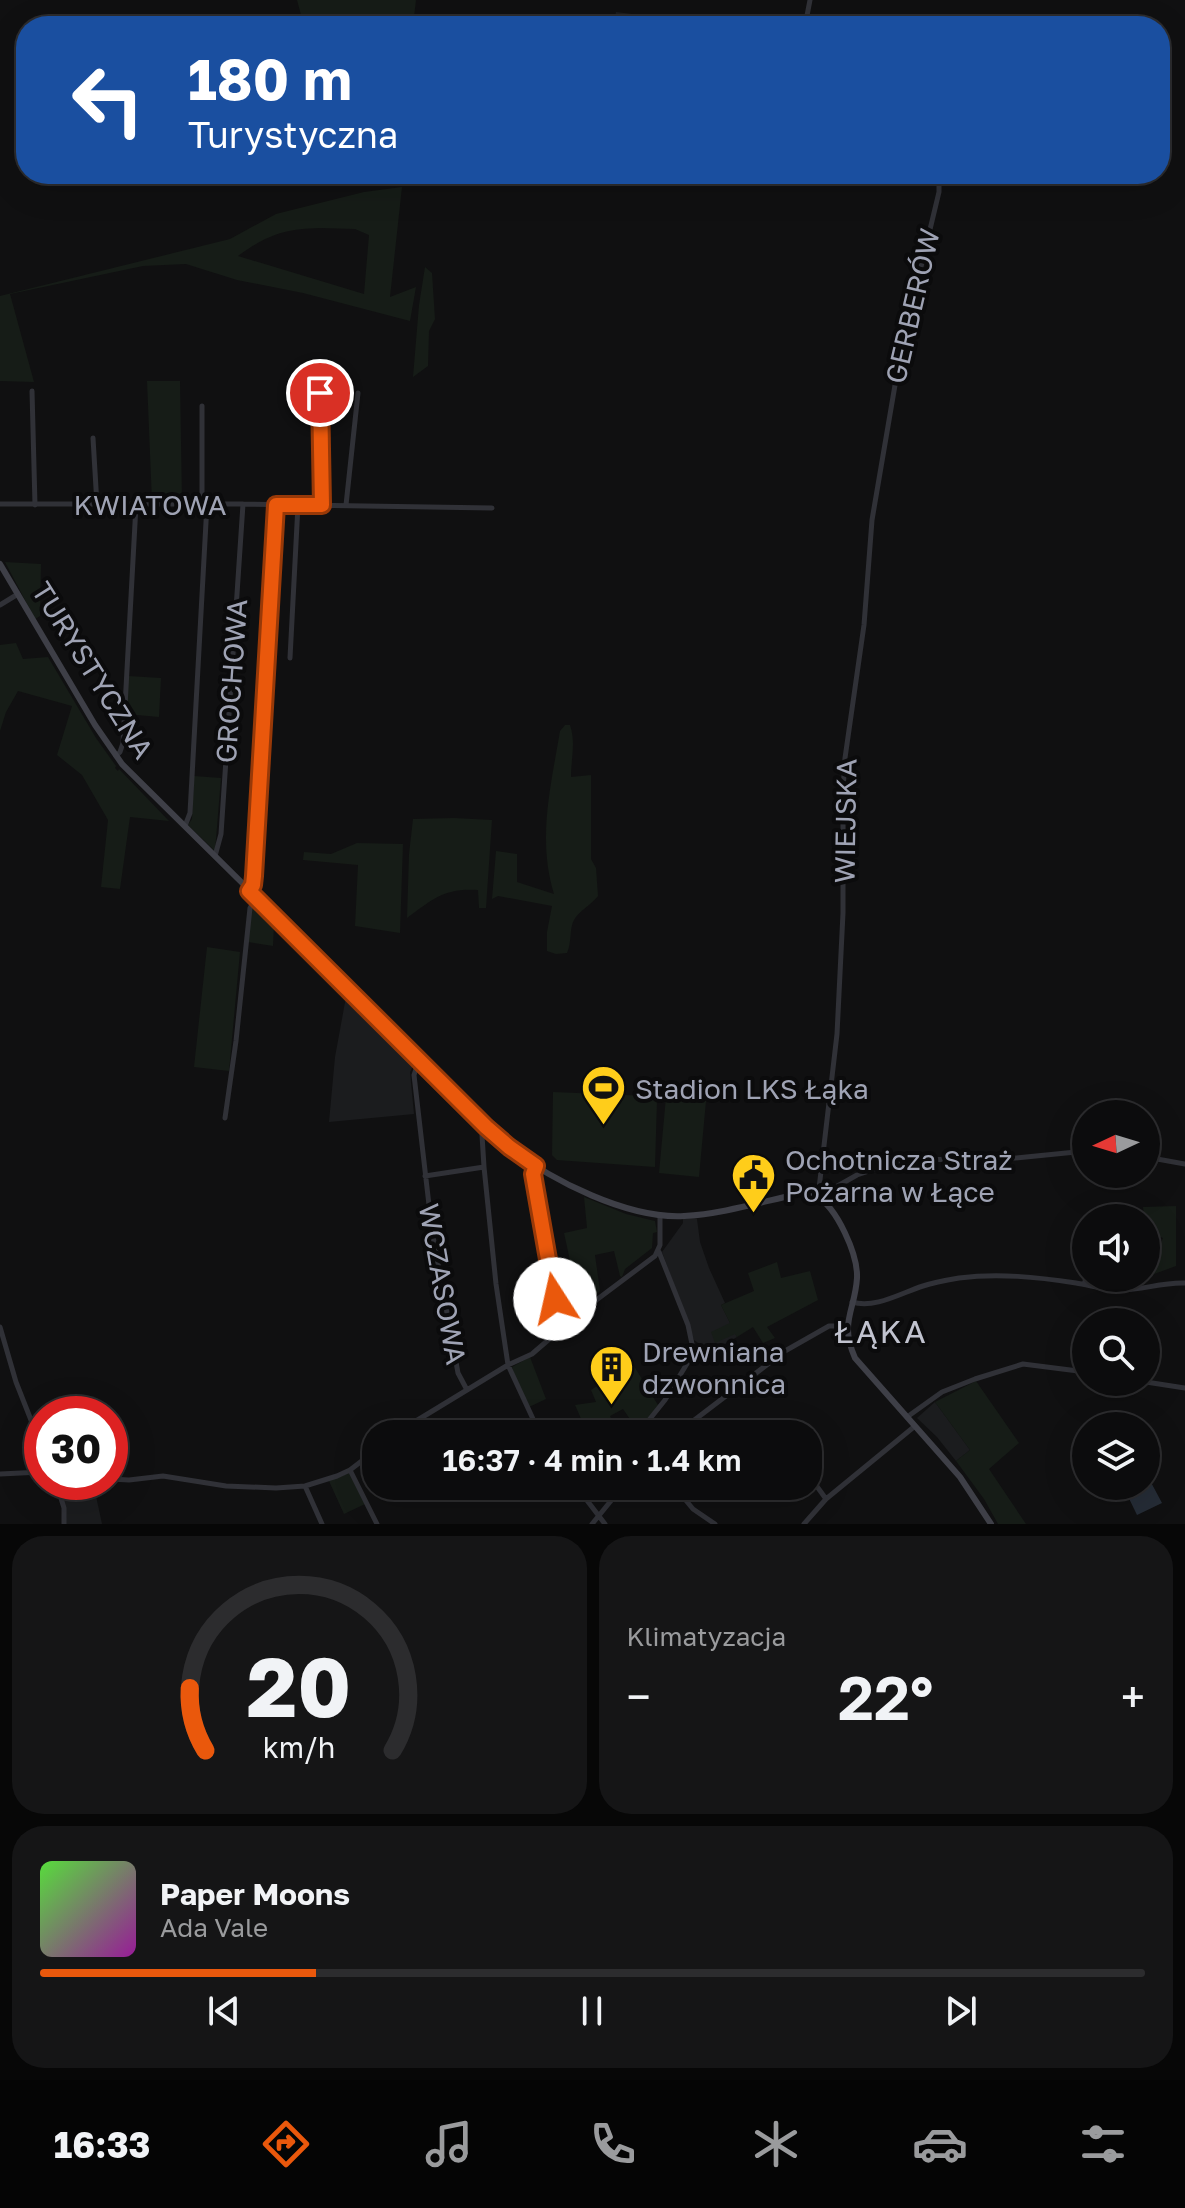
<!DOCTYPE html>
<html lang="pl">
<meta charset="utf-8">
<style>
body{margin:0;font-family:"Golos Text",sans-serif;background:#151516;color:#f1f3f6;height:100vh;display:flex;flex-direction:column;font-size:30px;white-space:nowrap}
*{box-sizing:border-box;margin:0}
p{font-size:26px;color:#9a9b9d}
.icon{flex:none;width:44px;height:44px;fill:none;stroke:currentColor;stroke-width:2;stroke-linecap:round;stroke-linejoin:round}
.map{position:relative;height:1524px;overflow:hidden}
.side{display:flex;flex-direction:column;gap:12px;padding:12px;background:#070707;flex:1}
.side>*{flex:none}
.hud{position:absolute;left:16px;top:16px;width:1154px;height:168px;border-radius:32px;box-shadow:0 8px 32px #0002,0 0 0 2px #2c2c2e;background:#1a4fa0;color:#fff;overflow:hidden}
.needle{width:52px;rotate:266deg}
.buttons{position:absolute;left:1072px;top:1100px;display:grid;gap:16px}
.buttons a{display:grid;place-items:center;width:88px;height:88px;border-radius:50%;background:#0c0c0d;box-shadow:0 8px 32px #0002,0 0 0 2px #2c2c2e;font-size:40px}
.speed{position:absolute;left:24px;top:1396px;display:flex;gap:16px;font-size:40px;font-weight:700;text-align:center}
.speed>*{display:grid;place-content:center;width:104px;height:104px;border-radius:50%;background:#0c0c0d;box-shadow:0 8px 32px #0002,0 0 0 2px #2c2c2e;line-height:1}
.speed .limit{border:12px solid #d22;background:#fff;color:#111}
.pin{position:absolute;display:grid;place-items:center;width:68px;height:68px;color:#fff;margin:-34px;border:4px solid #fff;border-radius:50%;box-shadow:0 2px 8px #0007}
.me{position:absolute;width:88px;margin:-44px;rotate:350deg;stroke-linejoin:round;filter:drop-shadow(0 0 6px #0008)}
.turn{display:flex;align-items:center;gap:28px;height:168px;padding:0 40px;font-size:36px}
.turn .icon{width:104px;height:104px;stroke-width:2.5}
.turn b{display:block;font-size:56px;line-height:68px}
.big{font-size:60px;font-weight:600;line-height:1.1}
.side .widget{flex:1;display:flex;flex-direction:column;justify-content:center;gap:12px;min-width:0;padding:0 28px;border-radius:32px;background:#151516}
.side .dial{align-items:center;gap:0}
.dial svg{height:208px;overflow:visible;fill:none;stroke:#2c2c2e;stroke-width:7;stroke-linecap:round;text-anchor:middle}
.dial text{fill:#f1f3f6;stroke:none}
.song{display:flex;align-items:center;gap:24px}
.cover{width:96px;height:96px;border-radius:12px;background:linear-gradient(135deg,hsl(110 70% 55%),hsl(300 70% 35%))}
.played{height:8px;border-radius:4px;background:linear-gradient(90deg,#ea580c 25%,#2c2c2e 25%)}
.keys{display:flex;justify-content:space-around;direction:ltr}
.heat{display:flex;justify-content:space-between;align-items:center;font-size:44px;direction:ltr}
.side .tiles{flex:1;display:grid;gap:12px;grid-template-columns:1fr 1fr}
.widget:last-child{grid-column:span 2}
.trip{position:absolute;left:362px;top:1420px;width:460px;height:80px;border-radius:32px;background:#0c0c0d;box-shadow:0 8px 32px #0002,0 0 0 2px #2c2c2e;font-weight:600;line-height:80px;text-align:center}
.tabs{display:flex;height:128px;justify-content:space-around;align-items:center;background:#050505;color:#9a9b9d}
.tabs .icon{width:56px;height:56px}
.tabs .selected{color:#ea580c}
.tabs b{font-size:36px;color:#f1f3f6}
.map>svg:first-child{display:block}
</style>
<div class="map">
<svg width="1185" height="1524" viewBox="0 0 1185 1524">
<rect width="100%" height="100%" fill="#101011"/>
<path fill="#1b1c1e" d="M616 12 688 21 687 26H613Z
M346 997 414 1064 410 1072 414 1114 329 1122 335 1057Z
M683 1219H697L700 1242 709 1268 725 1303 721 1305 737 1337 711 1352 694 1340 662 1252 683 1223Z
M935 1402 970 1450 956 1461 937 1437 917 1418Z
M56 1482H93L102 1524H64V1508Z"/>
<path fill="#161c17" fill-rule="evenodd" d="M297 0H416L413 26H304Z
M402 187 390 297 416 287 410 321 303 293 237 280 186 264 143 266 10 294 34 382 0 381V296L230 239 276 214 364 192ZM320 228 355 229 369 235 364 294 238 256C267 235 284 229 320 228Z
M425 267 432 273 435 319 429 331 428 366 413 377 419 305Z
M147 381H180L182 501 152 502Z
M5 562 41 564 40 616 35 619Z
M16 643 23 659 48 657 96 738 116 766 115 768 118 771 119 769 169 821 130 817 120 889 101 887 108 820 82 775 57 755 72 706 18 691 6 712 0 731V645Z
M128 676 161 678 159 717 126 714Z
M565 725H570C576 743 571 758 571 777L591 775V859L596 868 598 896C591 905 579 911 574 920 569 929 572 942 567 953L556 954 547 951V932L552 906 498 896 492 899 496 851 517 854V882L554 894C537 839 551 785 560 731Z
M194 776 221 778 215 851 188 825 192 819Z
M454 818 492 820 486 908H479L478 890C444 888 433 899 407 918L409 854 413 819Z
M357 843 403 844 400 933 355 926 358 865 303 860 304 852 331 854Z
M254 904 274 924 273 946 248 942 251 908Z
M207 947 240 952 229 1071 194 1067Z
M553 1092 649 1096 657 1100 655 1167 557 1160 552 1155Z
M666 1097 706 1101 699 1177 659 1173Z
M584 1197 626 1214 655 1221 657 1232 653 1233 652 1248 625 1269 622 1277 620 1276 614 1251 595 1255 600 1291 584 1304 577 1276 571 1265 564 1233 587 1228Z
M1176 1206V1266L1146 1277V1261L1154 1259 1163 1238 1146 1231 1143 1207Z
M777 1262 781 1278 810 1271 818 1300 767 1327 775 1338 763 1343 753 1327 737 1337 735 1334 715 1343 711 1332 730 1323 721 1305 754 1291 748 1273Z
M530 1357 546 1399 529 1407 516 1381 512 1367Z
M632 1363 658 1405 644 1425 647 1434H635L643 1426 632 1422 623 1409 610 1416 618 1434H581L586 1430 575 1405 596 1402 591 1390Z
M976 1381 1019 1443 989 1469 1026 1524H998L984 1499 956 1461 970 1450 935 1402Z
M349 1473 365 1504 344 1514 329 1481Z"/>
<path fill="#252c36" d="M1146 1473 1162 1503 1137 1515 1123 1486H1146Z"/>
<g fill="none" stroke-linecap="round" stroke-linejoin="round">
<path stroke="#303137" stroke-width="5" d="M805 26 810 0
M32 391 35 505
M320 393 322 505
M202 406V505
M93 438 97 505
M0 504H243L492 508
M346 505 358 393
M0 605 18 594
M290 658 298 505
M116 756 120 752 123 743 136 505
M185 826 190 813 207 504
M215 856 221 834 243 504
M249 891 253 885 254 876 276 505
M421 1062 417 1066 414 1075 432 1231 458 1373 467 1390
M225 1118 236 1041 250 908 256 898
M486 1127 482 1135 484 1167 496 1284 508 1365 540 1434
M1146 1157 1185 1164
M536 1166 533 1174 561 1329
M425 1176 484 1167
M818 1197 837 1034 843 913V791L845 758 864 625 872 520 901 350 939 192V181L935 177 927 174
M818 1197 857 1175 884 1166 913 1160 1015 1158 1086 1151
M1085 1284 1086 1267
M852 1302C875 1309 901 1293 923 1286 935 1282 947 1280 959 1278 998 1273 1037 1277 1076 1283 1089 1285 1104 1290 1118 1290 1141 1291 1160 1282 1185 1283
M0 1327 16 1382 42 1448
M1146 1382 1185 1388
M907 1417 942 1392 975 1379 1023 1364 1086 1372
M398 1434 416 1421 508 1365 532 1354 583 1310 655 1256 660 1245V1215
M650 1434 645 1425 665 1400 688 1362 692 1344 688 1325 659 1252
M676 1434 785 1351 829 1326H847
M350 1470 377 1524
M0 1474 42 1472
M808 1474 826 1499
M110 1479 129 1480 163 1476 226 1486 276 1488 305 1486 337 1476 350 1470 376 1450
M56 1482 64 1508V1524
M305 1486 322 1524
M576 1486 605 1524
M674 1486 693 1509 715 1524
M592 1524 623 1486
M804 1524 826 1499 915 1426"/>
<path stroke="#3e3f47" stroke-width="6" d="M0 564 95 725 122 764 509 1147C552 1181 628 1219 684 1216 722 1214 761 1202 798 1194 805 1194 810 1193 816 1196 837 1207 858 1255 857 1278 855 1311 839 1322 855 1358L960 1477 991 1524"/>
</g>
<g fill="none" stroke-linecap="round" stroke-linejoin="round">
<defs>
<path id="route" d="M320 393 322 505H276L254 876 253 885 249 891 486 1127 509 1147 536 1166 533 1174 555 1299"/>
</defs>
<use href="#route" stroke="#983908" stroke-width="20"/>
<use href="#route" stroke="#ea580c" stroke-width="14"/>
</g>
<defs>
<symbol id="stadium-pin" viewBox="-11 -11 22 30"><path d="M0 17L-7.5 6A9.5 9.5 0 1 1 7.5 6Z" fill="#ffcd1a" stroke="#0b0b0c"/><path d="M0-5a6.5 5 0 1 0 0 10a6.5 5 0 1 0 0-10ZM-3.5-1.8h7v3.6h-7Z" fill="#111"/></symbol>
<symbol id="civic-pin" viewBox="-11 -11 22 30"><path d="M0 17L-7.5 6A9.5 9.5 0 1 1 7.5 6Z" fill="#ffcd1a" stroke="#0b0b0c"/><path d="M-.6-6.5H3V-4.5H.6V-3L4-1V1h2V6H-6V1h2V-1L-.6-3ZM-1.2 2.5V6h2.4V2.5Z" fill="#111"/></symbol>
<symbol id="building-pin" viewBox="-11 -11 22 30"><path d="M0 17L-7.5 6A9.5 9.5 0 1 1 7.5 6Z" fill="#ffcd1a" stroke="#0b0b0c"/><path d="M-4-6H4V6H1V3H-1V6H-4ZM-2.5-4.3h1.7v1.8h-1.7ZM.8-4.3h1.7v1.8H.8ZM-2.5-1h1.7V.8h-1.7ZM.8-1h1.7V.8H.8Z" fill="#111"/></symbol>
</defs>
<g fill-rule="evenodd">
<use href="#stadium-pin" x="578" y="1062" width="51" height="69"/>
<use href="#civic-pin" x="728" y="1150" width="51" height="69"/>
<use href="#building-pin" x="586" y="1342" width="51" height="69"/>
</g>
<g text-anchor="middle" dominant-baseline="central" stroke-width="8" stroke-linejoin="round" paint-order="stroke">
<g font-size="28" fill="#9fa3b4" stroke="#0b0b0c">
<text transform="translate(912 306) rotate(-77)">GERBERÓW</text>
<text x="150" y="504">KWIATOWA</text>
<text transform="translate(93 670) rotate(58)">TURYSTYCZNA</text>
<text transform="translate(231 681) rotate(-86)">GROCHOWA</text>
<text transform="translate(845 821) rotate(-89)">WIEJSKA</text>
<text transform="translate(443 1284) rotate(80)">WCZASOWA</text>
</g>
<g font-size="28" fill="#9fa3b4" stroke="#0b0b0c" text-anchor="start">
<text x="635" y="1088">Stadion LKS Łąka</text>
<text x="785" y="1159">Ochotnicza Straż<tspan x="785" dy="32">Pożarna w Łące</tspan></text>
<text x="642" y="1351">Drewniana<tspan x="642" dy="32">dzwonnica</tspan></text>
</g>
<g font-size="32" letter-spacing="2" fill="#c1c3cf" stroke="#0b0b0c">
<text x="881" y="1331">ŁĄKA</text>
</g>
</g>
</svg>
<div class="buttons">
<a><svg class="needle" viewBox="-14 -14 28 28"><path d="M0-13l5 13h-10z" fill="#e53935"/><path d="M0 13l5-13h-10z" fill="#9a9b9d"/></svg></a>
<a><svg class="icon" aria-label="sound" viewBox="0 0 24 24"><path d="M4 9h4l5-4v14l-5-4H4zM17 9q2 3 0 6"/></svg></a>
<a><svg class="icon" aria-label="search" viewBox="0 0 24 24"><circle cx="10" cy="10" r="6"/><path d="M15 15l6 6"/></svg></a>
<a><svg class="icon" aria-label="layers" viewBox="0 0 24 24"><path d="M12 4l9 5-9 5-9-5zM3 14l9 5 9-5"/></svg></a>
</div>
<div class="speed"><div class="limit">30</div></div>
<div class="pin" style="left:320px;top:393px;background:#d93025"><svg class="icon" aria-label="arrive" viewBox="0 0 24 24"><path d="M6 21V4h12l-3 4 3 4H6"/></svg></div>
<svg class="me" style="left:555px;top:1299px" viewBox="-20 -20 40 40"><circle r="19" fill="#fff"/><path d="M0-13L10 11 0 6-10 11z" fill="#ea580c"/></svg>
<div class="trip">16:37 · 4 min · 1.4 km</div>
<div class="hud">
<div class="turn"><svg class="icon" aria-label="left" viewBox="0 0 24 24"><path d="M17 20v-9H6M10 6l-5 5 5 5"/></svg><div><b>180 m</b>Turystyczna</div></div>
</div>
</div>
<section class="side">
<div class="tiles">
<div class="widget dial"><svg viewBox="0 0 100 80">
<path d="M14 69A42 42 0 1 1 86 69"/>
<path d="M14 69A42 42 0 0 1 8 45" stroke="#ea580c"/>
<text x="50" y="56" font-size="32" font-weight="700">20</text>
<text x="50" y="72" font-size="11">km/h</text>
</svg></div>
<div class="widget"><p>Klimatyzacja</p>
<div class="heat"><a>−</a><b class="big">22°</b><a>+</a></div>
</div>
<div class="widget">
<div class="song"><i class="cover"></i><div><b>Paper Moons</b><p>Ada Vale</p></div></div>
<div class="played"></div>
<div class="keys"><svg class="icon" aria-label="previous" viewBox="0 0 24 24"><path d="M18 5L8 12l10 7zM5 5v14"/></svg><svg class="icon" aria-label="pause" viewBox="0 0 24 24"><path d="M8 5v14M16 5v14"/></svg><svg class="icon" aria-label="next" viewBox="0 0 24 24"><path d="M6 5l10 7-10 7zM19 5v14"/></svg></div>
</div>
</div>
</section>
<nav class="tabs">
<b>16:33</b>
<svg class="icon selected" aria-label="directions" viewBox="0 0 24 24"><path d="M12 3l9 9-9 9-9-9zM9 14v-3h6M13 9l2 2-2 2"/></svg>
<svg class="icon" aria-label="music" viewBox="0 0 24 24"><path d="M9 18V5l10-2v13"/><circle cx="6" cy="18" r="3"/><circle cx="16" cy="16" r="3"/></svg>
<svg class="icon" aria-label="phone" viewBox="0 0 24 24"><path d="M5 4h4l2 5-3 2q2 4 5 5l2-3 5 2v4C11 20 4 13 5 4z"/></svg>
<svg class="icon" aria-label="climate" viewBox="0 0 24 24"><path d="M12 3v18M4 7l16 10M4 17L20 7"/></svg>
<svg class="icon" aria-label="car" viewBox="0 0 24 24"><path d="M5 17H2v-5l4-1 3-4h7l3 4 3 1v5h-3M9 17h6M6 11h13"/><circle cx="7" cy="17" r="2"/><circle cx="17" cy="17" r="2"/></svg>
<svg class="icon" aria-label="filters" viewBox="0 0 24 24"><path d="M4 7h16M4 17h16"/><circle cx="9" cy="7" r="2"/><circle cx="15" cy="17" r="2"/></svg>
</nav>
